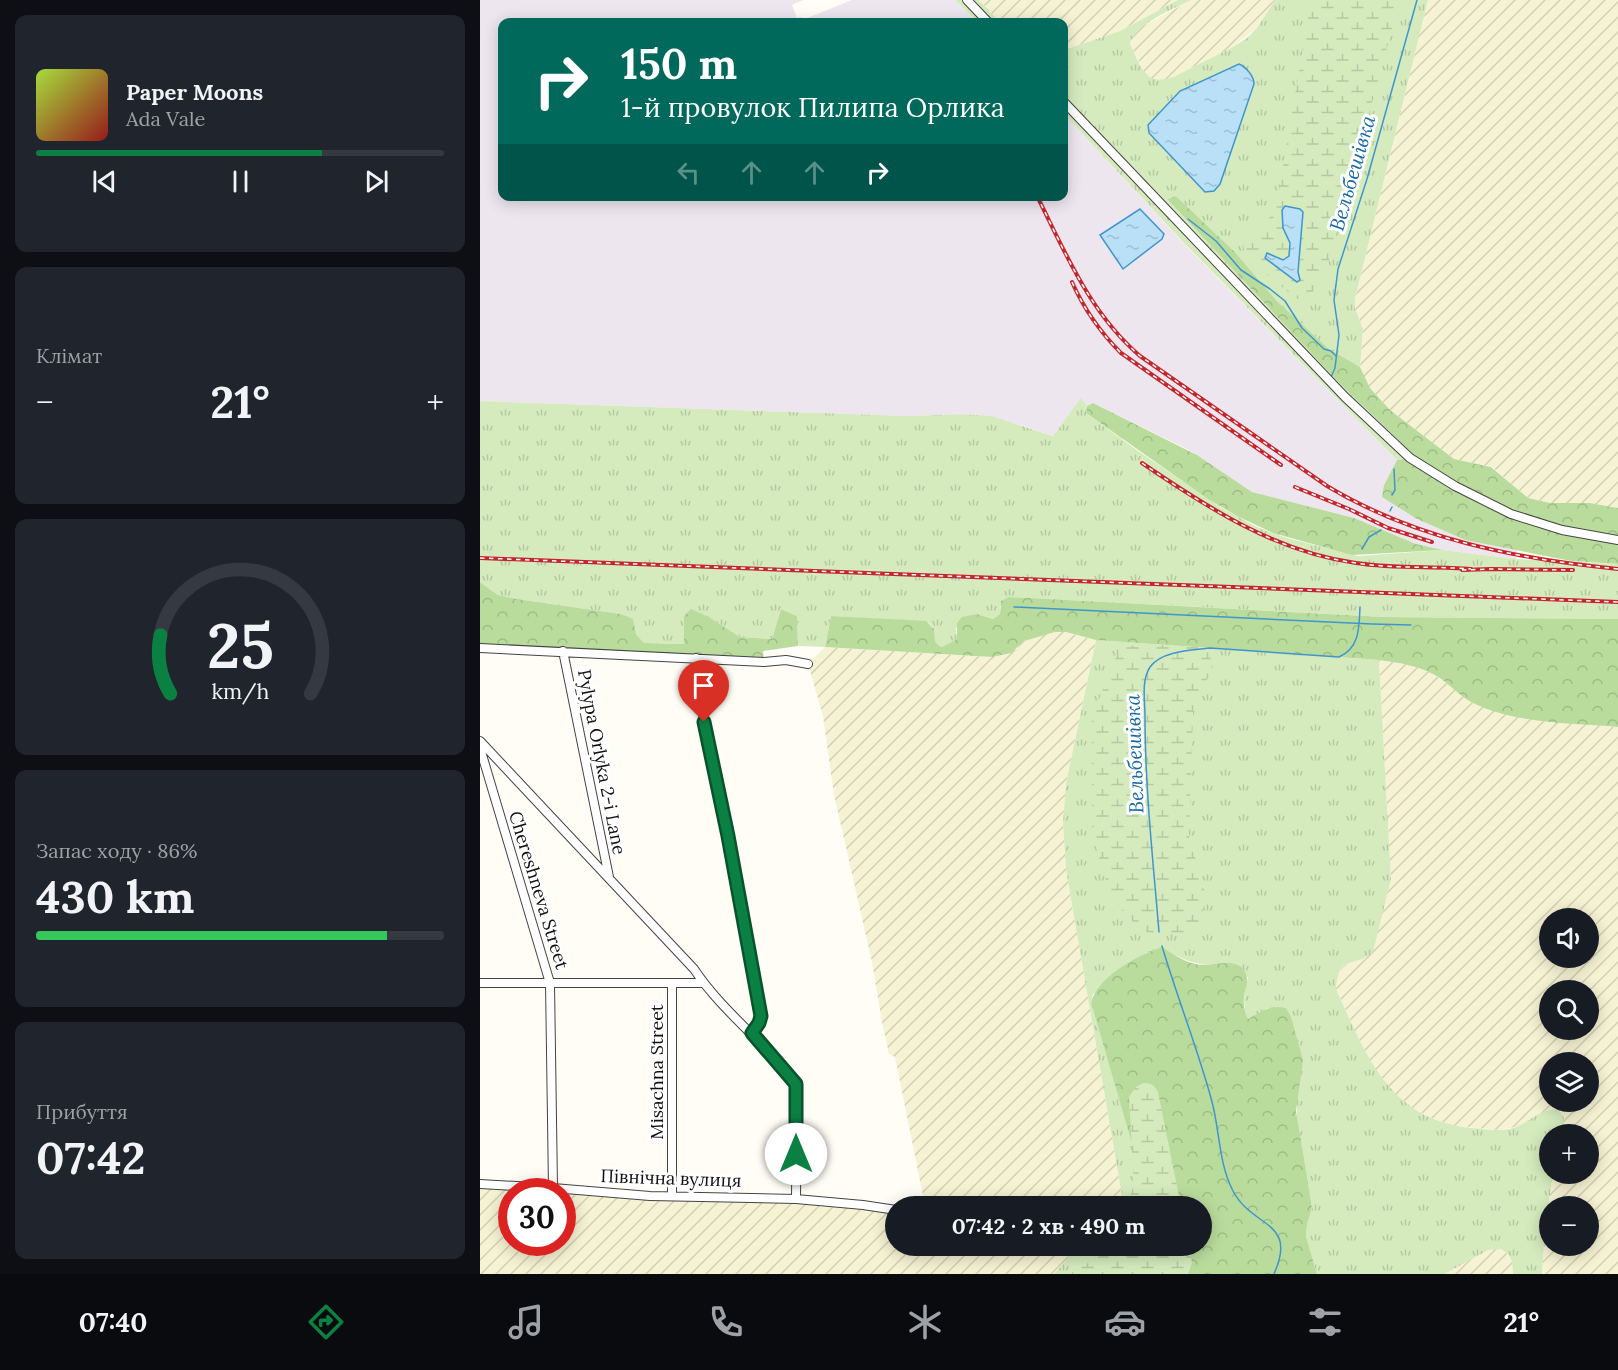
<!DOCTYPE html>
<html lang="uk">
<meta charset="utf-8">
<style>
body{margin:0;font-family:Lora,serif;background:#20242c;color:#f1f3f6;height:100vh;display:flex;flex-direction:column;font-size:22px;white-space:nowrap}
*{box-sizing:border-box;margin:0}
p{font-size:20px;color:#9ea1a6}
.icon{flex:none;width:33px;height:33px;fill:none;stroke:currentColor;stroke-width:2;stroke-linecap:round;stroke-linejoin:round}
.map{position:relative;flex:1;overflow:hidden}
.panel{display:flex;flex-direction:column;gap:15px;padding:15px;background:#0d0f14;width:480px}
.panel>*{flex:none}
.banner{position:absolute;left:18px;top:18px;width:570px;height:183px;border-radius:12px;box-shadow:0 3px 15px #0003;background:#00695c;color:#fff;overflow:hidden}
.controls{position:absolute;left:1059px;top:908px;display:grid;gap:12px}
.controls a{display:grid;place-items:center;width:60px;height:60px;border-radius:50%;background:#171b24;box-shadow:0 3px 15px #0003;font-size:30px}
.speed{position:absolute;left:18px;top:1178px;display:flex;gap:12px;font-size:30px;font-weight:700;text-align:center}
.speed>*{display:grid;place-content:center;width:78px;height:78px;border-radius:50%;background:#171b24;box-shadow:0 3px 15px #0003;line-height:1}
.speed .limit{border:9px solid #d22;background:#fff;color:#111}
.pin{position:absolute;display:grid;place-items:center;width:51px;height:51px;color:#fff;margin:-62px -26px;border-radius:50% 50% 50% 0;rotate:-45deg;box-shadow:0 0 6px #0007}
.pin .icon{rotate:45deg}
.me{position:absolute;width:66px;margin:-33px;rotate:0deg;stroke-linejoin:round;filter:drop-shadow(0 0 4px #0008)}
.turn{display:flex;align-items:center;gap:21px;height:126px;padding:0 24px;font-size:27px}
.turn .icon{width:78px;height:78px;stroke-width:2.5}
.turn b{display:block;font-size:42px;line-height:51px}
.lanes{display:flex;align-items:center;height:57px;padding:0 24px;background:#0003;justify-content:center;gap:30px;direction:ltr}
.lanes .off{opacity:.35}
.big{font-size:45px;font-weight:700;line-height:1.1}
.panel .widget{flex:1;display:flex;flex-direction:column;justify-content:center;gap:9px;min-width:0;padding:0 21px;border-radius:12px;background:#20242c}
.panel .dial{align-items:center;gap:0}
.dial svg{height:156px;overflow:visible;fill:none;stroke:#363941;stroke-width:7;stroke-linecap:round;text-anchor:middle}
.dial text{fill:#f1f3f6;stroke:none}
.song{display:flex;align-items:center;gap:18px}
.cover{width:72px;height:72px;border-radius:9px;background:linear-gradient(135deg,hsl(80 70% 55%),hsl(0 70% 35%))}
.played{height:6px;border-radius:3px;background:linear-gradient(90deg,#0b8043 70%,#363941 70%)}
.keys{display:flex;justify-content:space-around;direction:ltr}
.heat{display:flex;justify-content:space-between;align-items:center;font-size:33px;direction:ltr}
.charge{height:9px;border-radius:4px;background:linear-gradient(90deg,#34c759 86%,#363941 0)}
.trip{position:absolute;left:405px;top:1196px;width:327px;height:60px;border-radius:30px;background:#171b24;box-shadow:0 3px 15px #0003;font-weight:700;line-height:60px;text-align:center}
.tab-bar{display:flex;height:96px;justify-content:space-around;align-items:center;background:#090b0e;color:#9ea1a6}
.tab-bar .icon{width:42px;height:42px}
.tab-bar .on{color:#0b8043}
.tab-bar b{font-size:27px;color:#f1f3f6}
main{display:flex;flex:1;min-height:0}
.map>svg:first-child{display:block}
</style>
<main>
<section class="panel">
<div class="widget">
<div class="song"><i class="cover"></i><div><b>Paper Moons</b><p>Ada Vale</p></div></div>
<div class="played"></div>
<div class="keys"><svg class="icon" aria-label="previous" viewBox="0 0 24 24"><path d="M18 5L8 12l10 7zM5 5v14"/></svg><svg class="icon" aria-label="pause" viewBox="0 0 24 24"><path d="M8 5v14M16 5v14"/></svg><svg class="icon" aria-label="next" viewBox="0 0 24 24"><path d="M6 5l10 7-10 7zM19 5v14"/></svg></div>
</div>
<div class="widget"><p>Клімат</p>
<div class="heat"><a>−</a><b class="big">21°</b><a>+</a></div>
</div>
<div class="widget dial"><svg viewBox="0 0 100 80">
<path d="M14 69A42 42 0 1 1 86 69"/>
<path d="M14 69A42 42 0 0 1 9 39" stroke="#0b8043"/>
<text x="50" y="56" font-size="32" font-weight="700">25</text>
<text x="50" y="72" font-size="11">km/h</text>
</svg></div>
<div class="widget"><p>Запас ходу · 86%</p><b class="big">430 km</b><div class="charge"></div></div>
<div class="widget"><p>Прибуття</p><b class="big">07:42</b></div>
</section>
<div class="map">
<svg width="1138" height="1274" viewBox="0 0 1138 1274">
<defs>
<pattern id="farmland-furrows" width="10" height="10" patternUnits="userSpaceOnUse" patternTransform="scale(1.5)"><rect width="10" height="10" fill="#f6f3d4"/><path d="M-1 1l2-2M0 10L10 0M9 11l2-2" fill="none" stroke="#d2cfb5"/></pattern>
<pattern id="grass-tufts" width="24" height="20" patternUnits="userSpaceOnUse" patternTransform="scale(1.5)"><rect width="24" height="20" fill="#d5ebbd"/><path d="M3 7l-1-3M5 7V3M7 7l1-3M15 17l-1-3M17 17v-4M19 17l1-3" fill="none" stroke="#b6c8a1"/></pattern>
<pattern id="forest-crowns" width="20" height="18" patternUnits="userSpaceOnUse" patternTransform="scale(1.5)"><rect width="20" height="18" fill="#b9dc9c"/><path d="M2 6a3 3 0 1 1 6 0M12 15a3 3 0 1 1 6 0" fill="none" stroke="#9ebc85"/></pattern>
<pattern id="wetland-marsh" width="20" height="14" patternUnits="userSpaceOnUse" patternTransform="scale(1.5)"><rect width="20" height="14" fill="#d5ebbd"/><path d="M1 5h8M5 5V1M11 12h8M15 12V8" fill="none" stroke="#b6c8a1"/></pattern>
<pattern id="water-ripples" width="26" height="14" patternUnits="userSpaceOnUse" patternTransform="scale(1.5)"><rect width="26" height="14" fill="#b9e0f7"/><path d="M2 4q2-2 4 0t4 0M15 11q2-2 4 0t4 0" fill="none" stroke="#9ebfd3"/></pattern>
</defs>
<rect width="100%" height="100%" fill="#fffdf5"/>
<path fill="#eee6ef" d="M0 0H323L312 5 317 18 321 17 325 19 372 0H475L497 22H22V196H584V114L708 248 917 460 904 485 937 519 985 540 1037 549 1036 559 963 550 936 544 874 518 772 492 709 450 613 403 607 406 601 399 573 436 541 425 478 414 428 416 0 401Z"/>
<path fill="url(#farmland-furrows)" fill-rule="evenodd" d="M499 0H698L640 31 584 50V22H520Z
M711 0H795L777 28 753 47 693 77 685 80 671 79 665 74 650 44 651 38 659 28Z
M948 0H1138V508L1110 503H1070L1048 498 1012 467 974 459 910 410 890 388 884 378 880 367 883 329 875 308V299Z
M575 632H586L616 640 586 783 583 823 586 870 642 1196 633 1206H445L415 1057 409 1054 402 1022 392 962 354 795 343 716 328 664 345 647 512 657 537 649 541 643 548 639Z
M899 660 930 665 944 669 958 677 992 702 1015 711 1062 720 1138 727V1274H1062L1065 1229 1073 1173H1108V1134H1081L1083 1126 1066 1111 1041 1126 1018 1130 974 1126 957 1121 932 1108 912 1092 897 1073 885 1053 856 989 857 977 861 969 868 962 888 956 911 879ZM1070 918H1108V957H1070ZM1070 990H1108V1029H1070ZM1070 1062H1108V1101H1070ZM1070 1206H1108V1245H1070Z
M0 1184 316 1199 415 1210 416 1245H600L574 1274H0ZM32 1191H82V1242H32Z
M1008 1249H1021L1028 1254 1032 1261 1033 1274H965Z"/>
<path fill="url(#grass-tufts)" d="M475 0H499L520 22H497Z
M698 0H711C694 9 654 24 650 44 661 65 664 87 693 77L753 47 767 38 777 28 795 0H948L875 299V308L883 329 880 367 848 348 797 301 755 252 696 196 687 199 860 384 933 455 930 458 917 460 703 242 584 114V50L640 31Z
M601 398 607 406 606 413 654 448 742 508 777 527 807 538 878 556 963 550 1036 559 1138 564V619L904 617 529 597 520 606V614L513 619 497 614 476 628 477 639 462 647C452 642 456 638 454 629L449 623 351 616 345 647 318 646 317 616 301 609 292 639 260 637 229 617 204 616V644L164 643 156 634 152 619 141 614 37 599 18 595 0 582V401L428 416 478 414 511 416 573 436Z
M616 640 899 660 911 879 893 952C873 969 859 953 856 989 886 1055 909 1120 992 1128 1004 1129 1017 1131 1029 1129 1046 1126 1062 1106 1079 1110L1084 1118 1081 1134H1070V1173H1073L1065 1229 1062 1274H1033L1032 1261 1028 1254 1021 1249 1008 1250 965 1274H837L826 1236 827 1225 832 1208 817 1127V1095L788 1008 768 1020C762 1004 764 993 768 977L746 963C717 967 706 962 682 947L613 994 611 1003 663 1182 676 1206H633L642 1196 586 870 583 823 586 783Z
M600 1245H697L704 1274H574Z"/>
<path fill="url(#forest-crowns)" d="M696 196 755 252 797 301 848 348 880 367 890 388 910 410 974 459 1011 467 1048 498 1070 503H1110L1138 508V564L1091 561 985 540 937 519 902 497 904 485 917 460 930 458 933 454 860 384 687 199Z
M613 403 717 455 772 492 874 518 936 544 963 550 872 555 793 533 757 516 728 499 606 413 607 406Z
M0 582 18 595 37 599 141 614 153 619 156 634 164 643 204 644V616L211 609 229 617 260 637 292 639 301 609 317 616 318 646 283 651 284 662 0 648Z
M529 597 904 617 1138 619V727C1091 723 1036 724 993 703 981 697 971 686 960 678 941 666 921 663 899 660L616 640 586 632H575L544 641 531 653 512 657 345 647 351 616 446 621 454 629C456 638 452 642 462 647L477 639V623L482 617 497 614 513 619 520 614 521 601Z
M682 947C692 953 703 961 715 964 731 968 759 954 766 974 769 981 765 989 764 997 763 1005 765 1012 768 1019 781 1012 790 1004 806 1008L811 1017 823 1060 816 1111 832 1208 827 1225 826 1236 837 1274H704L697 1245H722V1206H676L663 1182 611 1003C617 977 658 955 682 947Z"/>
<path fill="url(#wetland-marsh)" d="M831 0H920L845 275 831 294 817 299 765 257 763 244 788 219 796 208Z
M671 644 730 648 732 671 715 701 713 713 709 832C709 847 716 858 721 872 728 892 723 912 718 932L706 937 693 933H669L657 926 639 907 625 878 615 844 612 827V722L613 714 638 653C648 644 658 644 671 644Z
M663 1083C672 1083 674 1085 678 1092L701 1206H646L654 1185 649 1097 656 1087Z
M629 1245H709L712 1263 708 1274H590C604 1263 619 1261 629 1245Z"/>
<path fill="url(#water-ripples)" stroke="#3f96cf" stroke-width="1.5" d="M759 64C766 67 774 76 774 84L740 184 734 191 725 192 669 133 668 125 700 91Z
M805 206 820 209 823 212 818 272 820 280 817 282 785 258 787 253 803 260 809 256 810 243 803 228 802 210Z
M660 209 684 234 682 239 643 269 620 235Z"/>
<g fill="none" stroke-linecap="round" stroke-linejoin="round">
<path stroke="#3f96cf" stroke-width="1.5" d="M708 219 736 241 761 270 790 289 805 301 822 328 844 349 851 351 856 356
M851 377 855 368 859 335 854 300 858 269 887 179 937 0
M912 495 915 490 914 469
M910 511 912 507
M882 549 889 537 901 530
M534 607 892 624 931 625
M679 932C673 860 665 788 665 716 665 701 661 681 670 667 681 651 712 650 730 648L859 657C880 648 879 627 880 607
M682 946C697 997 717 1047 731 1098 740 1129 738 1162 753 1191 773 1229 818 1220 794 1274"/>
<defs>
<path id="minor" d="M487 0 508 22
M584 102 865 397 930 458 975 486 1031 514 1082 530 1138 540
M0 648 284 662 306 660 328 664
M83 651 129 877
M216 658 224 722 248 836 281 1016 279 1023 272 1033
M0 741 214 969C241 1010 284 1042 315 1081L317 1087 316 1199
M0 748 70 983 73 1188
M0 983H223
M192 984V1195
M0 1184 73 1188 170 1196 316 1199 383 1205 416 1210"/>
</defs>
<use href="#minor" stroke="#444" stroke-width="10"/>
<use href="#minor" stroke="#fff" stroke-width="8"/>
<defs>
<path id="rail" d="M557 196C586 254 610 313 660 356L847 486C935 539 1037 559 1138 569
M592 282C604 309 620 332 641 353L801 465
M662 463C728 508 796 552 876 563 914 569 953 566 991 569
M815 487 869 509
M871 510 908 528 952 542
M0 558 1138 602
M982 570 1011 569 1093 570"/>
</defs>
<use href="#rail" stroke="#c4262e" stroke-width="4"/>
<use href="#rail" stroke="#fff" stroke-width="1.5" stroke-dasharray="4.5" stroke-linecap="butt"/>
</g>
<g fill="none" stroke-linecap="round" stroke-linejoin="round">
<defs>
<path id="route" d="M224 722 248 836 281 1016 279 1023 272 1033 316 1084V1154"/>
</defs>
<use href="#route" stroke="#07532c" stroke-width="15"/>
<use href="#route" stroke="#0b8043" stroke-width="10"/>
</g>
<g text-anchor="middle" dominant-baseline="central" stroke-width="6" stroke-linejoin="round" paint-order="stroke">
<g font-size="18" fill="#111" stroke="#fff">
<text transform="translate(122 762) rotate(79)">Pylypa Orlyka 2-i Lane</text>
<text transform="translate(59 890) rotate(73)">Chereshneva Street</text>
<text transform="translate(176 1072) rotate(-90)">Misachna Street</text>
<text transform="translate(191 1178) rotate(2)">Північна вулиця</text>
</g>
<g font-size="20" font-style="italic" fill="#1768a6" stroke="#fff">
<text transform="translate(872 173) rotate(-74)">Вельбешівка</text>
<text transform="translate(654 754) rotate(-92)">Вельбешівка</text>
</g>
</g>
</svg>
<div class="controls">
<a><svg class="icon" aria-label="sound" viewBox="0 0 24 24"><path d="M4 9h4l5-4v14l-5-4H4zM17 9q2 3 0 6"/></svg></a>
<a><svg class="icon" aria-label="search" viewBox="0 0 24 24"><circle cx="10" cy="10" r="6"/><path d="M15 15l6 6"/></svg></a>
<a><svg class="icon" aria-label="layers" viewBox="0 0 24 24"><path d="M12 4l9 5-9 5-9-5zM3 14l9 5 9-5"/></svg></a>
<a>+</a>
<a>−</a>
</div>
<div class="speed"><div class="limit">30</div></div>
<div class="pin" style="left:224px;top:722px;background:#d93025"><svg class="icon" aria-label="arrive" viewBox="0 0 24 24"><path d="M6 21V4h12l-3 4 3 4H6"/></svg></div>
<svg class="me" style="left:316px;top:1154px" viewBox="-20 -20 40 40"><circle r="19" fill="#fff"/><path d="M0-13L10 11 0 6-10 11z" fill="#0b8043"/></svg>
<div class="trip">07:42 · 2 хв · 490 m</div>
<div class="banner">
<div class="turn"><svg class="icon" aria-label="right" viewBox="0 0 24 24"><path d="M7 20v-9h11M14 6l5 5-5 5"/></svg><div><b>150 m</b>1-й провулок Пилипа Орлика</div></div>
<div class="lanes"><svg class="icon off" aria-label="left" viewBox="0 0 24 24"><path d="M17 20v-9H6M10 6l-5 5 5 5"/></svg><svg class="icon off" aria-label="ahead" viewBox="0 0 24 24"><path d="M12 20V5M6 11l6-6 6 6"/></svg><svg class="icon off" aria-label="ahead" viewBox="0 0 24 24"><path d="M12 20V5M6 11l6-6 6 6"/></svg><svg class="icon" aria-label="right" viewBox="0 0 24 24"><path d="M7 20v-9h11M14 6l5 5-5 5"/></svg></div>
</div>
</div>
</main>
<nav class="tab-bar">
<b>07:40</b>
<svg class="icon on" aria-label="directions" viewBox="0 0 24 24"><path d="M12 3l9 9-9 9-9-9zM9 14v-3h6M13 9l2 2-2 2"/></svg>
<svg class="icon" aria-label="music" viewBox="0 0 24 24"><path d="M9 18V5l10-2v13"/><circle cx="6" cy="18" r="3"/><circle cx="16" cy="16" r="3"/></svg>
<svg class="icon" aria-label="phone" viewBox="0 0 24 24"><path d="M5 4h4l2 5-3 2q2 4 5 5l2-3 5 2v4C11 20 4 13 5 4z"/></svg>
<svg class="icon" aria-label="climate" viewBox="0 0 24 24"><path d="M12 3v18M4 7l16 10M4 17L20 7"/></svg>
<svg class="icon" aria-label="car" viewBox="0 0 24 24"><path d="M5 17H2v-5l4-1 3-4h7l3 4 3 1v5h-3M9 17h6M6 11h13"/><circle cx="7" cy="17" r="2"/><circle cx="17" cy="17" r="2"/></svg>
<svg class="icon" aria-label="filters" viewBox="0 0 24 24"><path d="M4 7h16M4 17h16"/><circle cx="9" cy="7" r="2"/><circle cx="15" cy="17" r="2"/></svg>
<b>21°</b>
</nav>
